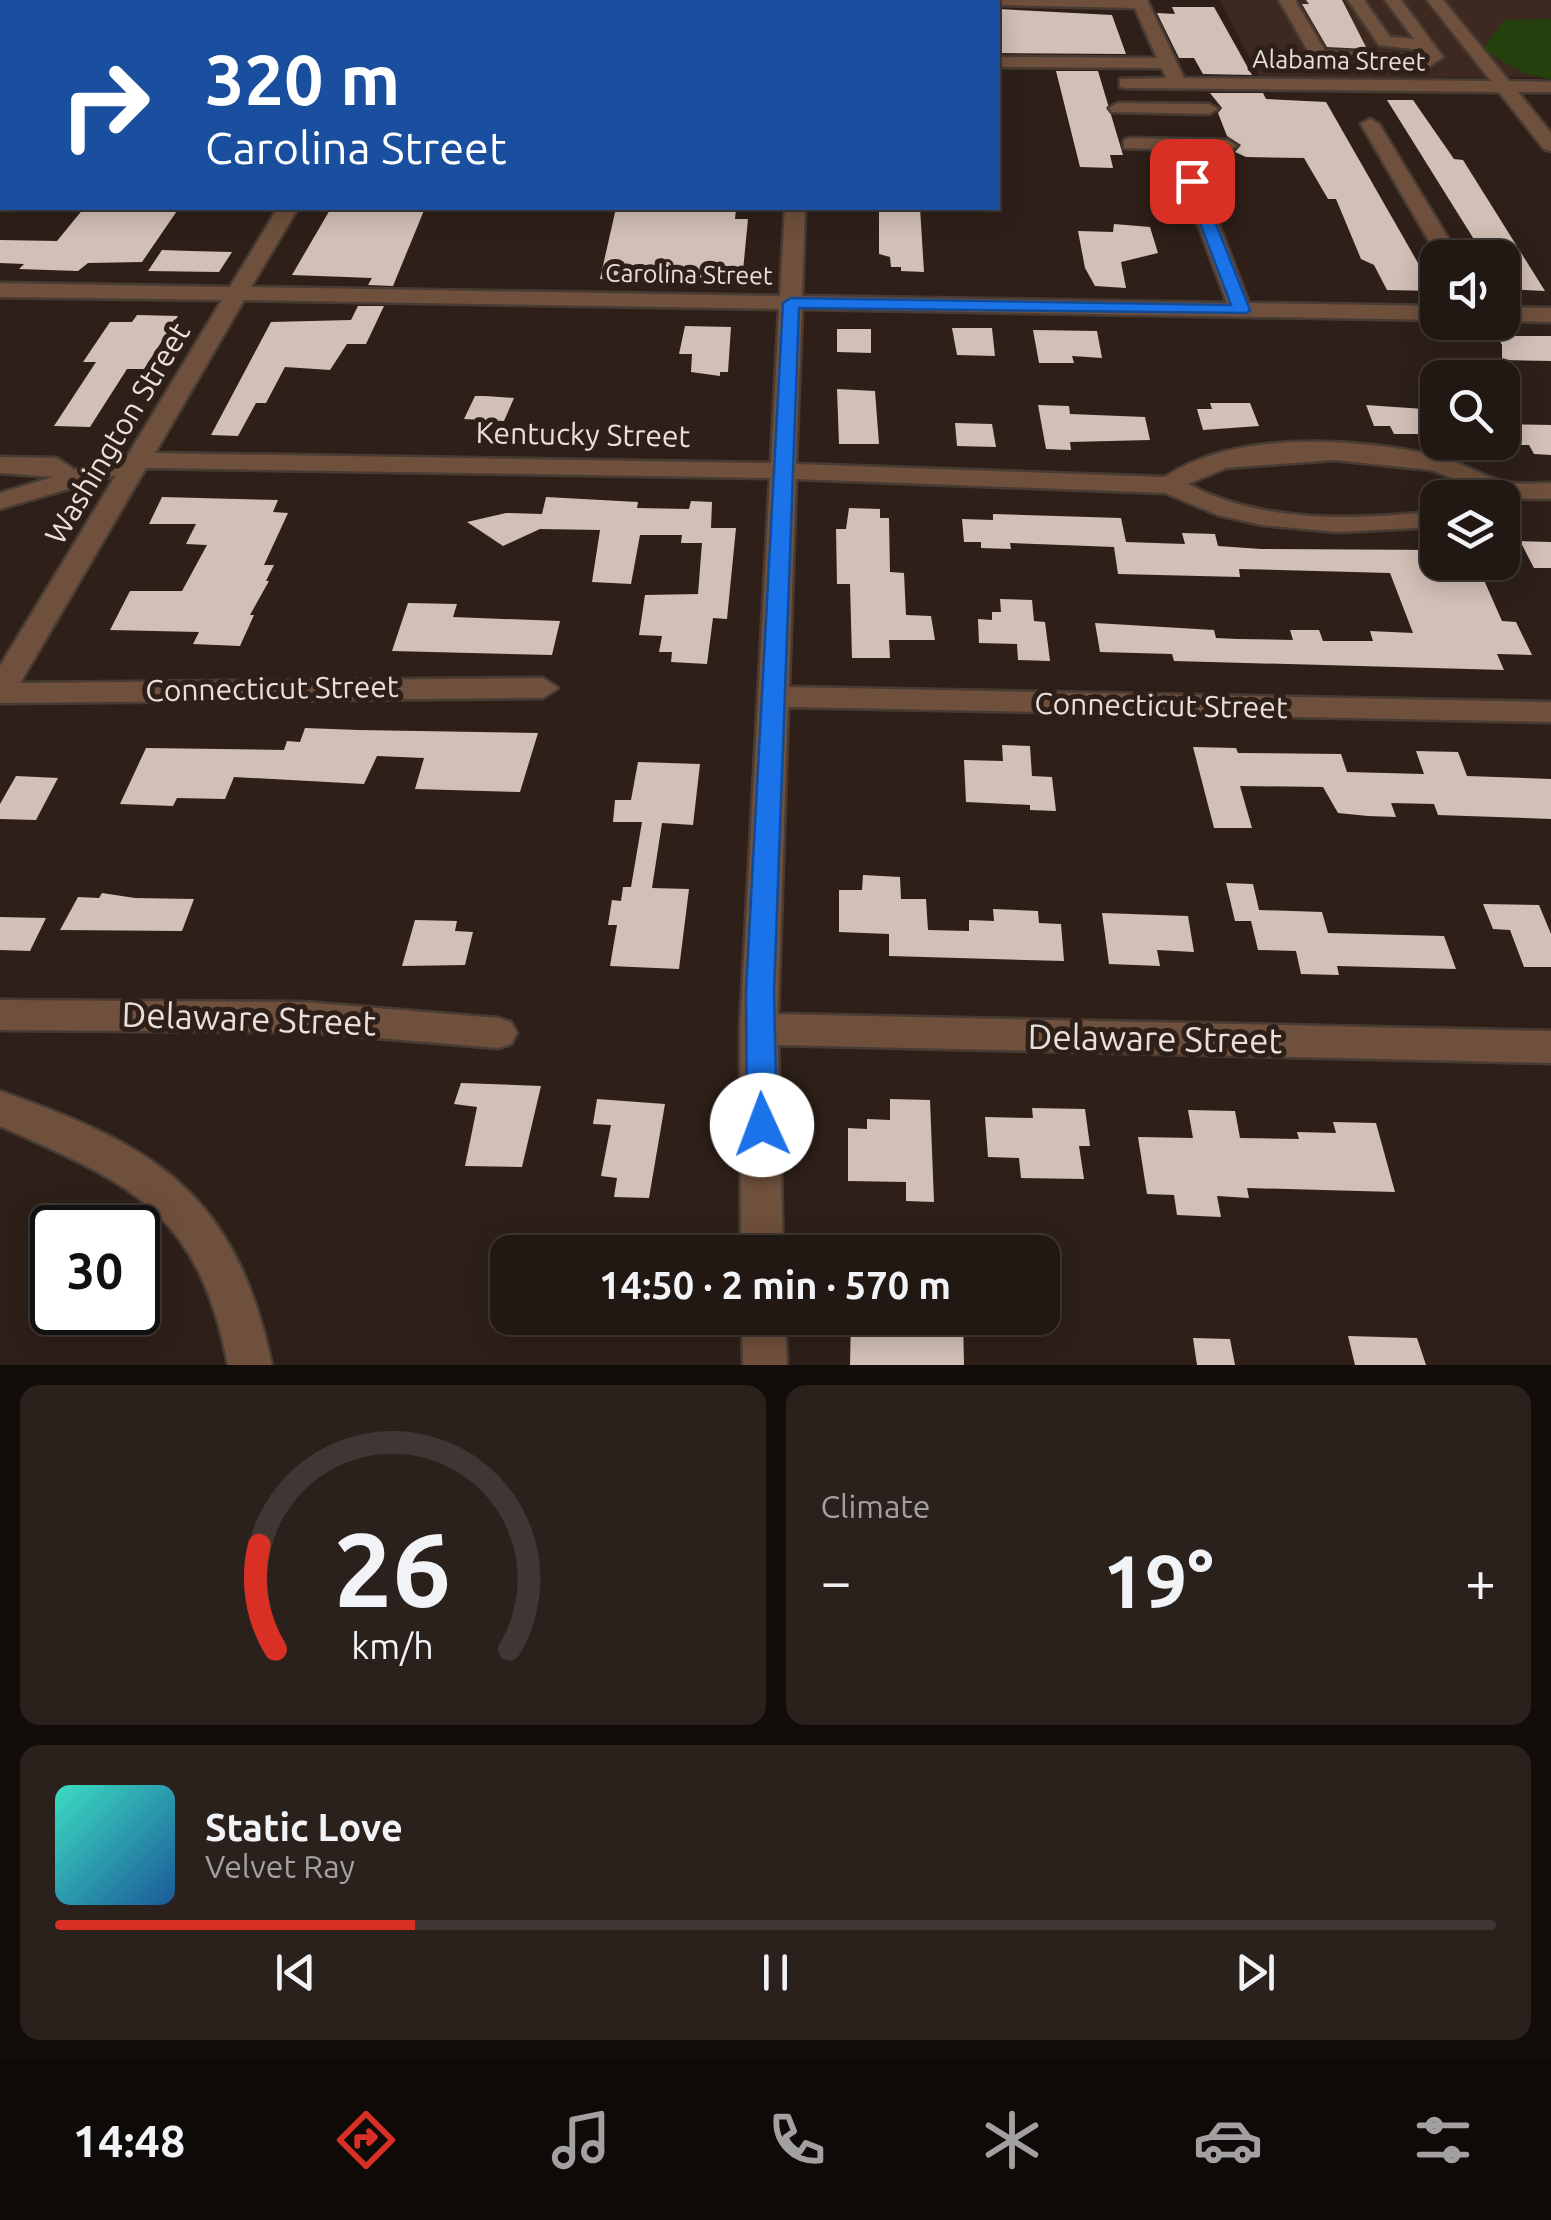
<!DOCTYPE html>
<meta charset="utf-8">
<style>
body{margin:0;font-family:Ubuntu,sans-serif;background:#2a211c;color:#f1f3f6;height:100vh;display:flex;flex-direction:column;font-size:38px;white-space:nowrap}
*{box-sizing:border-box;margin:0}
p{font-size:32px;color:#a2a0a0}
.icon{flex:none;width:55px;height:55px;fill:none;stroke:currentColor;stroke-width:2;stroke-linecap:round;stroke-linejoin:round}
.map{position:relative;height:1365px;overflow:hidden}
.details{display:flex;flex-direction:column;gap:20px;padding:20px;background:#130d0a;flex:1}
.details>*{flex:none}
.guide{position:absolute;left:0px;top:0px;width:1000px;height:210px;box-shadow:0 5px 25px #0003,0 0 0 2px #3f3733;background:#1a4fa0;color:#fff;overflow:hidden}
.controls{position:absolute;left:1420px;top:240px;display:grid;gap:20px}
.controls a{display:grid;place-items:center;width:100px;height:100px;border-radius:20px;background:#221813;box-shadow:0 5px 25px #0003,0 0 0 2px #3f3733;font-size:50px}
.speed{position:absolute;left:30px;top:1205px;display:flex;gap:20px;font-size:50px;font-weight:700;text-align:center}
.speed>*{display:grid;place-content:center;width:130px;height:130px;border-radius:50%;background:#221813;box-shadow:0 5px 25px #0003,0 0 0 2px #3f3733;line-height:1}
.speed .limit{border:5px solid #111;border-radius:15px;background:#fff;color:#111}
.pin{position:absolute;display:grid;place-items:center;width:85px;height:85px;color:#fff;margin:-42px;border-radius:20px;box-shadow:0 5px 15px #0006}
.me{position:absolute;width:110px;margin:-55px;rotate:358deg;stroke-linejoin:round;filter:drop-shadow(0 0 8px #0008)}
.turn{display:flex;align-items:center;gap:35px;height:210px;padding:0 40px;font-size:45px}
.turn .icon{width:130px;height:130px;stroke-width:2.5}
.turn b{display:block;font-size:70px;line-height:85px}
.big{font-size:75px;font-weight:700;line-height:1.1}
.details .widget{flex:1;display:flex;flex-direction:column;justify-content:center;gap:15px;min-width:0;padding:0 35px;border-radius:20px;background:#2a211c}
.details .dial{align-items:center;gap:0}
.dial svg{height:260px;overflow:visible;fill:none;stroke:#3f3733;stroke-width:7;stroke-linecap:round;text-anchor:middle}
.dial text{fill:#f1f3f6;stroke:none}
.song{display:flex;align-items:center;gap:30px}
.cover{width:120px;height:120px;border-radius:15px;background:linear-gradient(135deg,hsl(170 70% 55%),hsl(210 70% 35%))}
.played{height:10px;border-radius:5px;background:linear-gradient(90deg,#d93025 25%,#3f3733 25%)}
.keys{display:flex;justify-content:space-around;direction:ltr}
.heat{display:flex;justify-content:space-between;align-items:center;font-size:55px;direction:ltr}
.details .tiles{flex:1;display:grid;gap:20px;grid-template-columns:1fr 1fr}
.widget:last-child{grid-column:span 2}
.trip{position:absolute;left:490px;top:1235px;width:570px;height:100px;border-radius:20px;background:#221813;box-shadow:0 5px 25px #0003,0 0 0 2px #3f3733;font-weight:700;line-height:100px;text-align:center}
.dock{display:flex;height:160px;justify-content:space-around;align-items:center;background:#0e0a08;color:#a2a0a0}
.dock .icon{width:70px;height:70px}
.dock .on{color:#d93025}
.dock b{font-size:45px;color:#f1f3f6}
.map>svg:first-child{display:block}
</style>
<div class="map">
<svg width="1551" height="1365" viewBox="0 0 1551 1365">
<rect width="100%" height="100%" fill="#2e2019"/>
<path fill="#3d2920" d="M1220 0H1551V19L1504 20 1526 74 1539 77 1260 78Z"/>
<path fill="#24400d" d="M1551 19V79L1526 74 1482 50 1504 20Z"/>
<path fill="#d2bfb6" d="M1306 0H1342L1367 49 1327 47 1302 4H1309Z
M1172 7H1214L1252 75 1203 74 1194 58H1179L1157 13 1175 14Z
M998 9 1112 15 1126 54 998 53Z
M1056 71H1098L1123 155H1110L1113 168 1080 167Z
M1210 93H1263L1266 99 1326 102 1434 291 1387 290 1374 265 1361 259 1336 199H1328L1304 158 1246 157 1235 152 1241 145 1227 136 1218 113 1222 108Z
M1387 100H1413L1454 159 1463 160 1545 291 1502 289V255L1480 249Z
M84 208H179L142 262 88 263 78 271 19 269 24 264 0 263V240L57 241Z
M331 208H425L393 286 368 285 372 278 292 275Z
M616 208H736L735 219H748L742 281 672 279 670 284 600 279Z
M879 208H920L924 272 901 271V267H891L890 257 879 254Z
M1114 224 1150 227 1158 253 1121 262 1126 288 1095 286 1085 268 1078 231 1113 232Z
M162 250 191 251 232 252 219 272 148 271Z
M358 306H384L366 344H347L330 370 285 367 266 403H256L238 436 211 435 271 322 351 320Z
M137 315 178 316 144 369H127L90 427 54 426 96 362H83L110 322H132Z
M685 326 731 327 728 372H720V376L691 372 692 354H679Z
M952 328H992L995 356 957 355Z
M837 329H871V353L837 352Z
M1033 330 1097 331 1102 358 1072 356 1074 363H1039Z
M1497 336H1551V361L1502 360V345Z
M837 389 875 391 879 444H839Z
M475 396H485L514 398 504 421 464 419Z
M1210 403H1250L1259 426 1203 430 1197 409H1212Z
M1038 405 1069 406 1070 414 1145 417 1150 440 1070 442 1071 450 1046 449Z
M1366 405 1438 410V434H1394L1390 426H1374Z
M955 423 992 424 996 447 957 446Z
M1502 424 1551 425V455L1534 454 1529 445H1502Z
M162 497 278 500 273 512 288 513 264 565H274L266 581H269L250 615H254L240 646 193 644 199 632 110 630 130 591H182L207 545 186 544 196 524H149Z
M546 497 638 502 637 508 689 509 691 501 712 502 711 528H736L727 619 713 618 707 664 671 662 672 652H659L662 636 639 635 645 595 698 594 702 543H681L682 535H640L631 584 592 582 600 530 540 529 503 546 467 522 506 513 542 514Z
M849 508 880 509V518H889L890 572 904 573 906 615 931 616 935 640H889L890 658H852L850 584H837L836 529H846Z
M993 514 1121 518 1126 542 1185 544 1182 533 1215 534 1218 546 1261 549 1438 550V562H1476L1502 621 1516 622 1532 655 1497 654 1504 670 1174 661 1172 654 1100 652 1095 623 1214 630 1216 638 1238 639 1293 640 1290 630H1319L1323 641H1373L1370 631 1413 633 1390 573 1239 569 1240 577 1118 574 1114 547 1010 543 1011 549 981 548V542H964L962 519 993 520Z
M1520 541 1551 542V568H1534Z
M1000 599 1032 600 1034 621 1045 622 1050 661 1018 660 1017 644 979 643 978 619 992 620V612H1001Z
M408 603 457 604 453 617 560 621 552 655 392 651Z
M305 728 358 730 538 733 520 792 415 789 424 758 377 756 364 784 234 777 225 799 177 798 173 806 120 804 146 748 284 750 287 741 300 742Z
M1002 745 1030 746 1032 776 1052 777 1056 811 1030 810V805L966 802 964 760 1003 761Z
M1193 747 1236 748 1238 753 1341 754 1347 772 1424 774 1416 751 1458 752 1467 776 1551 779V819L1438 815 1434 804 1391 803 1396 817 1368 816 1338 813 1323 787 1240 786 1252 828H1214Z
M638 762 700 764 693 825 662 823 652 888 689 889 679 969 610 966 617 925H608L612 900 621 901 623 887H631L642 822H613L615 800H631Z
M16 776 58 778 36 820 0 819V804Z
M863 875 900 877 901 899H926L928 930 969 931V920L994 921 993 909 1038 911 1039 923 1061 924 1064 961 889 956V934L839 932V890H862Z
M1226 883 1253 884 1259 910 1322 912 1328 933 1444 936 1456 969 1337 966 1339 975 1301 974 1296 951 1258 950 1251 921H1235Z
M102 893 135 898 194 899 182 931 60 930 78 897 99 898Z
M1483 904 1539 905 1551 934V967H1524L1510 930 1493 929Z
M1102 913 1188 916 1194 952 1157 950 1160 966 1109 964Z
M0 917 46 918 30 951 0 950Z
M415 920 457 921 455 931 473 932 465 965 402 966Z
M461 1083 541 1086 522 1167 465 1166 477 1107 454 1104Z
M597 1099 665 1104 649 1198 614 1197 617 1178 601 1176 611 1125 593 1124Z
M890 1099 930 1100 934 1202 906 1201V1182L848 1181V1128L867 1129V1119L890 1120Z
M1032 1108 1085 1109 1090 1146H1079L1084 1179 1021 1178 1019 1158 988 1157 985 1117 1033 1118Z
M1188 1110 1235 1111 1240 1138 1299 1139 1297 1132 1336 1133 1333 1122 1376 1123 1395 1192 1247 1188 1249 1198 1217 1196 1221 1217 1177 1215 1174 1195 1147 1194 1138 1137 1193 1138Z
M851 1318H963L964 1365H850Z
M1348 1336 1417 1338 1426 1365H1355Z
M1193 1338 1230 1339 1235 1365H1197Z"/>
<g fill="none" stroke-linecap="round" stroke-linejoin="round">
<defs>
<path id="minor" d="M768 0H1147L1184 78 1491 81 1427 0H1443L1509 81 1551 82V92H1518L1551 133V151L1544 149 1499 92 1126 88 1120 87V79L1166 78 1162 68 998 67V57L1157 58 1135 8Z
M1279 0H1295L1325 51 1426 56 1421 50 1379 45 1348 0H1364L1390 37 1414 39 1385 0H1401L1443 57 1430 66 1313 60Z
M0 9H2V19H0Z
M0 69H2V80H0Z
M1118 103 1209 104 1218 109 1209 114 1112 112 1109 108Z
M1370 119 1379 124 1460 258H1439L1361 124Z
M1131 138 1228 140 1237 146 1228 152 1124 148V140Z
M0 160H2V172H0Z
M1185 177 1202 181 1249 303 1438 306V320L802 309 796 464 1165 477C1235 430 1354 438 1434 455 1459 460 1480 476 1505 482 1520 485 1536 483 1551 483V499L1505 498 1431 470 1334 460 1226 468 1188 484C1262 524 1357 520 1438 511V527L1337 532 1262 525 1218 515 1165 493 796 479 789 687 1551 702V722L788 707 778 1014 1551 1031V1063L778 1045 783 1252H741L740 1029 770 478 146 468 20 683 543 678 558 688 543 698 0 703V666L116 475 0 509V493L53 477 0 473V457L57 458 75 470 128 455 222 300 0 297V283L230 287 278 208H298L251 287 780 296 785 208H805L802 296 1227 303 1182 181ZM244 300 779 309 771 463 155 453Z
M1502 307 1551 308V322L1502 321Z
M0 1000 304 1002 498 1018 511 1022 517 1033 511 1044 498 1048 304 1032 0 1030Z
M0 1091C158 1147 235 1193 272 1365H228C198 1211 133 1185 0 1126Z
M742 1318H785L787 1365H743Z"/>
</defs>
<use href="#minor" stroke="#483b34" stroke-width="5"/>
<use href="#minor" fill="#6f503c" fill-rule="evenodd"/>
</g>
<path fill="#1a73e8" stroke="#114b97" stroke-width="2.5" d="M1192 176 1199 181 1250 310 1247 313 799 308 774 992 777 1125 773 1134 762 1138 751 1134 747 1125 746 992 783 303 791 298 1231 305 1184 181Z"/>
<g text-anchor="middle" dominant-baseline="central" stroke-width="10" stroke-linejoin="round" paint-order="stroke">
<g font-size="25" fill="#eae0db" stroke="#2e2019">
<text transform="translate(1339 60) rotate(1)">Alabama Street</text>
<text transform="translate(689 274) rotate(1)">Carolina Street</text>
</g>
<g font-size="30" fill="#eae0db" stroke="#2e2019">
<text transform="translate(117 433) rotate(-59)">Washington Street</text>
<text transform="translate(583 434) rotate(1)">Kentucky Street</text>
<text transform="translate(272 688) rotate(-1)">Connecticut Street</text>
<text transform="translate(1161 705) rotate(1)">Connecticut Street</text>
</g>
<g font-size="35" fill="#eae0db" stroke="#2e2019">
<text transform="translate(249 1018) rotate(2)">Delaware Street</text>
<text transform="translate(1155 1038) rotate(1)">Delaware Street</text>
</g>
</g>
</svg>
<div class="controls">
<a><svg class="icon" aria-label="sound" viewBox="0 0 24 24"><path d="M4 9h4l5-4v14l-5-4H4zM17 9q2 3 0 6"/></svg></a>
<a><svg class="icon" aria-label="search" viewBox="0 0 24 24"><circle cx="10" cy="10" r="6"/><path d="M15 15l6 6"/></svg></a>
<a><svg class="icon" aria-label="layers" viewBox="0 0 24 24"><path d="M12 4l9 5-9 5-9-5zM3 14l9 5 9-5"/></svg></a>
</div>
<div class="speed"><div class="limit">30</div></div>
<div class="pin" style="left:1192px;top:181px;background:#d93025"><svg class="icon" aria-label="arrive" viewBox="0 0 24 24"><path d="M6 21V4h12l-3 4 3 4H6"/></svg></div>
<svg class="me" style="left:762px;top:1125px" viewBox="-20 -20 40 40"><circle r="19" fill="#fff"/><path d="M0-13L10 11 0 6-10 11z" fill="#1a73e8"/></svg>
<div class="trip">14:50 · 2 min · 570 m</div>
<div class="guide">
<div class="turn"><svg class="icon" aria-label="right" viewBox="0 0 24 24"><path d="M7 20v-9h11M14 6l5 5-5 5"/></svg><div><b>320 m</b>Carolina Street</div></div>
</div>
</div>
<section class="details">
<div class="tiles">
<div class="widget dial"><svg viewBox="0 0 100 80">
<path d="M14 69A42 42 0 1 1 86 69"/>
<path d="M14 69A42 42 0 0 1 9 37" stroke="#d93025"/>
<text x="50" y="56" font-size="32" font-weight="700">26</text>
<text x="50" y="72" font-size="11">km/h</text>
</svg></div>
<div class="widget"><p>Climate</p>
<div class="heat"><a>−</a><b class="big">19°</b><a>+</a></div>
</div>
<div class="widget">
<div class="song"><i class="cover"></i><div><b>Static Love</b><p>Velvet Ray</p></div></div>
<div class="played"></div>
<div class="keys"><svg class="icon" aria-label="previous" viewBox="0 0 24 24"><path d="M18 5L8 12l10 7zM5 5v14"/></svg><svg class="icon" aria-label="pause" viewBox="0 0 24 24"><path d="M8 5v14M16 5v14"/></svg><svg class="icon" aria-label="next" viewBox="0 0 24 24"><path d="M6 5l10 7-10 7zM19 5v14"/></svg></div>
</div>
</div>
</section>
<nav class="dock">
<b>14:48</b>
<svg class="icon on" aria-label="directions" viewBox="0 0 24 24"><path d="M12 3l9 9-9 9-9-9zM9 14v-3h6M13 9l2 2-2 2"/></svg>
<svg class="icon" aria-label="music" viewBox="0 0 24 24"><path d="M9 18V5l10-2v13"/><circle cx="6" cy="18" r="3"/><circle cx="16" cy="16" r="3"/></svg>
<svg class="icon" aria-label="phone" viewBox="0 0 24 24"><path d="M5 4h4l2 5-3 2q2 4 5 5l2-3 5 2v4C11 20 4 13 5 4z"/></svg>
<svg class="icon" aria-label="climate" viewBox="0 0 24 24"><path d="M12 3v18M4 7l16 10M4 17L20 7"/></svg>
<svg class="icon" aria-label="car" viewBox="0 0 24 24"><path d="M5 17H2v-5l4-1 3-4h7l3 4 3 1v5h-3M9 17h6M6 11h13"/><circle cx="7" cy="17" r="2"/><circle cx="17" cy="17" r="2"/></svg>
<svg class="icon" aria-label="filters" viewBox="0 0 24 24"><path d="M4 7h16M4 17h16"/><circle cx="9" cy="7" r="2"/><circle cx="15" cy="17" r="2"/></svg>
</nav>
